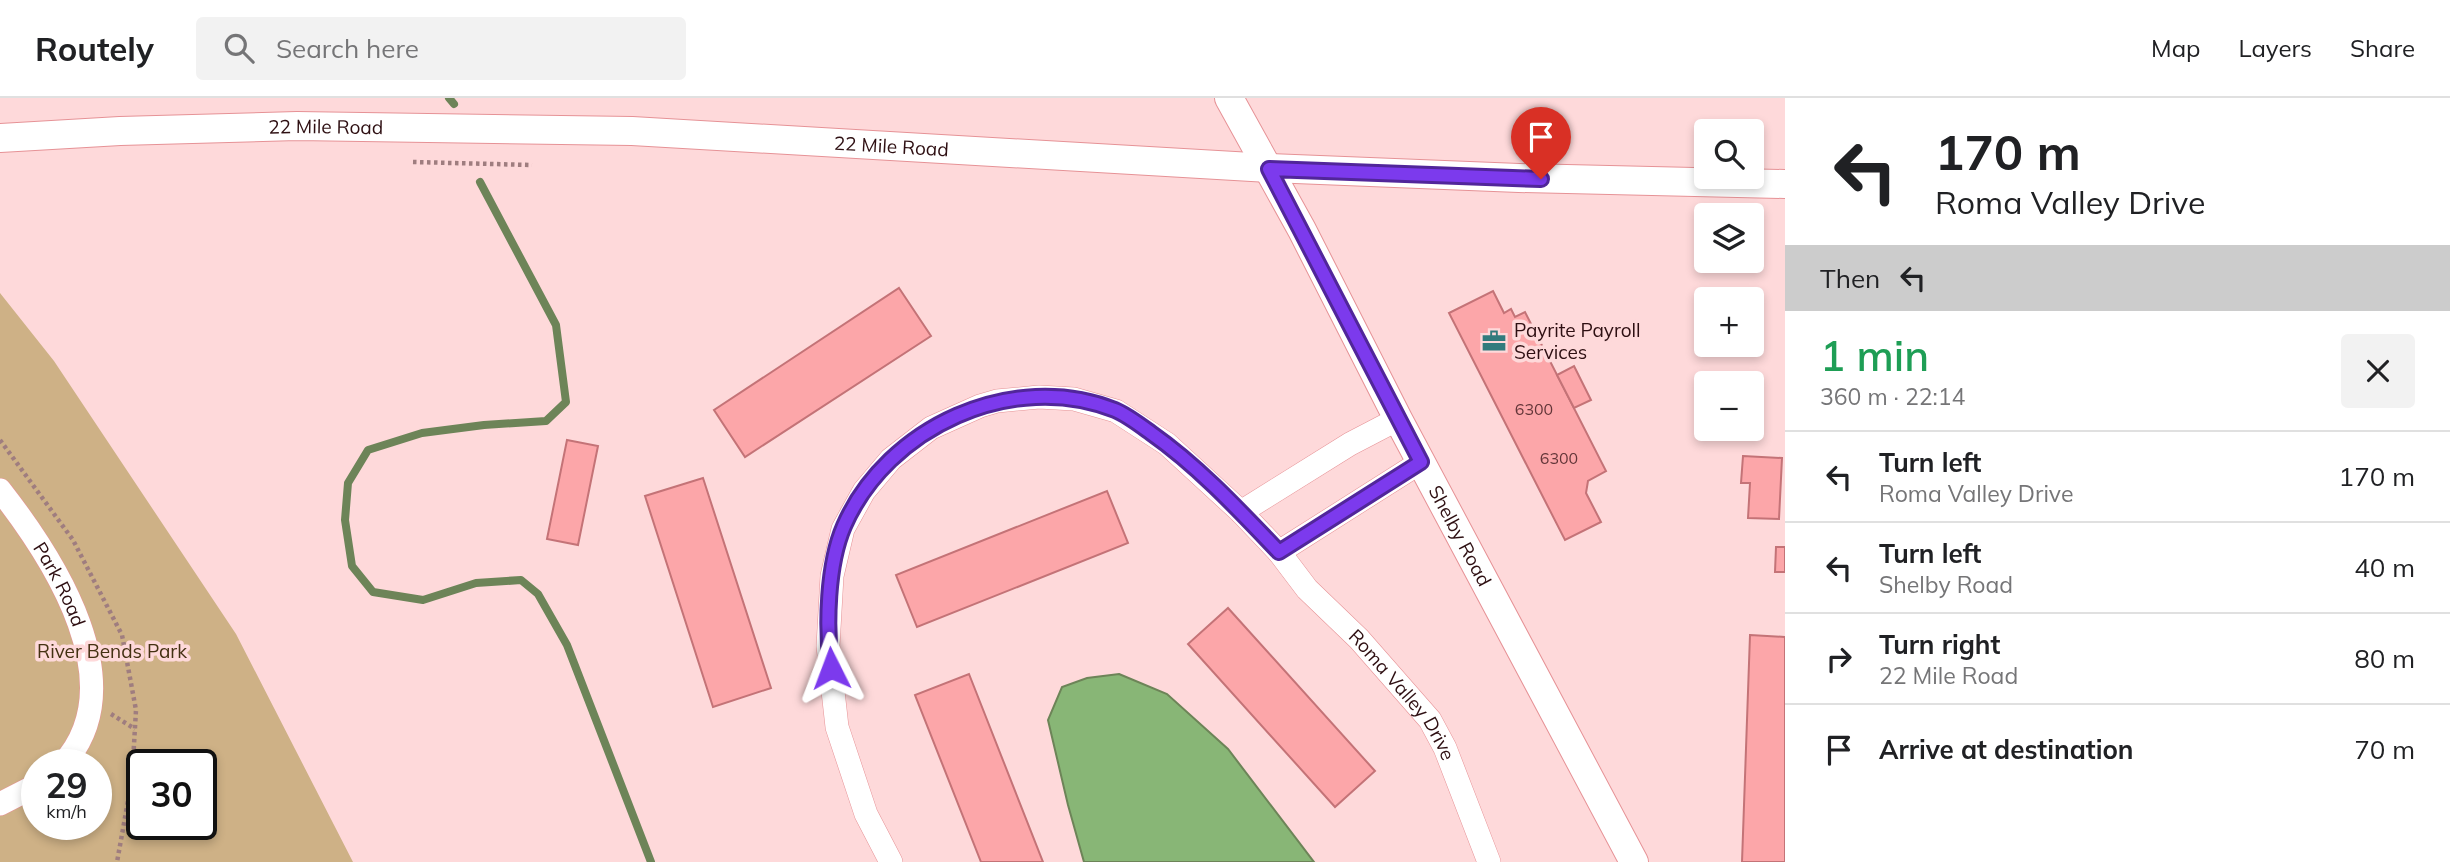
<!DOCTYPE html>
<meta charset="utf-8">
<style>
body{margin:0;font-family:Mulish,sans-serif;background:#f2f2f2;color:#202124;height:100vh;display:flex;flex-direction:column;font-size:26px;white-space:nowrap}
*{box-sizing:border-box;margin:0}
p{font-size:23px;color:#757577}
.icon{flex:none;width:38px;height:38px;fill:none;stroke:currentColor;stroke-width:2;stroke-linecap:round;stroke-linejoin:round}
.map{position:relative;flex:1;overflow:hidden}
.side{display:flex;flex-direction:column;background:#fff;width:665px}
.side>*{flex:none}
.top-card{background:#fff;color:#202124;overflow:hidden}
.tools{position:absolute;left:1694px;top:21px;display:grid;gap:14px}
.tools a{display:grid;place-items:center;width:70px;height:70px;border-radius:7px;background:#fff;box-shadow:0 4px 10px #0003;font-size:35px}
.speed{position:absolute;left:21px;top:651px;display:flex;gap:14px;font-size:35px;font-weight:700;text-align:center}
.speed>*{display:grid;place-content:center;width:91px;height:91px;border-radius:50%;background:#fff;box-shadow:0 4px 10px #0003;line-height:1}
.speed small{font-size:18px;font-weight:400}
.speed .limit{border:4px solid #111;border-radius:10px;background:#fff;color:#111}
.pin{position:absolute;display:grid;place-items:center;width:60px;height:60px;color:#fff;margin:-72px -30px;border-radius:50% 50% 50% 0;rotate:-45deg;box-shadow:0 0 7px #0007}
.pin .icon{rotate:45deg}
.me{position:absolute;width:77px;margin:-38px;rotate:357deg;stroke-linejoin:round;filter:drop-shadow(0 0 5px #0008)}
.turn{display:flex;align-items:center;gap:24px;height:147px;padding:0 35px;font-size:32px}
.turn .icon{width:91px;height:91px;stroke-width:2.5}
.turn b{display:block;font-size:49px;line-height:60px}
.then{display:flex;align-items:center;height:66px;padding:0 35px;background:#0003;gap:14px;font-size:26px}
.round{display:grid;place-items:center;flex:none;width:74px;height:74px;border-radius:7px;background:#f2f2f2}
.summary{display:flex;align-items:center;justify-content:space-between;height:119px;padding:0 35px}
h1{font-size:42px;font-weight:600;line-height:52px;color:#1e9e55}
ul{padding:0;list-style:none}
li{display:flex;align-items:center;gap:21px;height:91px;padding:0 35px;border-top:2px solid #e0e0e0}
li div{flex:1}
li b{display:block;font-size:26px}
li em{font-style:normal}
header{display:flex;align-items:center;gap:42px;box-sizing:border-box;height:98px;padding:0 35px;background:#fff;border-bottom:2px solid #e0e0e0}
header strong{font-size:33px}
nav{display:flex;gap:38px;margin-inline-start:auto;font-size:24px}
.search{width:490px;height:63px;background:#f2f2f2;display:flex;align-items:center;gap:18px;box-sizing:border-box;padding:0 24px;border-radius:7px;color:#757577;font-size:26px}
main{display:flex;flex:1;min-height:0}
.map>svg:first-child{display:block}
</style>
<header>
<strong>Routely</strong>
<div class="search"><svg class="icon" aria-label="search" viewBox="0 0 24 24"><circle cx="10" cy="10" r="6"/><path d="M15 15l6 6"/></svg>Search here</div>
<nav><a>Map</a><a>Layers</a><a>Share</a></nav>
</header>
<main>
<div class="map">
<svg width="1785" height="764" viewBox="0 0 1785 764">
<rect width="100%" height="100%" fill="#fed9da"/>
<!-- green -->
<path fill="#ceb186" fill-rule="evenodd" d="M 0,195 L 54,263 L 236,536 L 353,764 L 0,764 ZM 37,667 L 96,667 L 96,726 L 37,726 ZM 142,667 L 201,667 L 201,726 L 142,726 Z"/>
<!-- water -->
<polygon fill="#88b676" stroke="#6d8458" stroke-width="2" points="1119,576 1167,596 1228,651 1314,764 1084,764 1068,707 1048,622 1062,589 1087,580"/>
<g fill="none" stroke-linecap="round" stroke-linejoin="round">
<!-- stream -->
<g stroke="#6d8458" stroke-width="8">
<polyline points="449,0 454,6"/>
<polyline points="480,84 556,227 566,304 546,323 484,327 422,335 368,352 348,385 345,422 352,468 373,494 423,502 476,485 521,482 538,496 567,547 651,764"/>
</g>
</g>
<!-- building -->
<g fill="#fca6a9" stroke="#c47377" stroke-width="2">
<polygon points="899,190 931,238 745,359 714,312"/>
<polygon points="1493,193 1504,215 1511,211 1515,219 1525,214 1606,373 1588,383 1586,395 1601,424 1565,442 1449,215"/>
<polygon points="1574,268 1591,302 1574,310 1557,277"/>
<polygon points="567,342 598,348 578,447 547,441"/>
<polygon points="1743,358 1782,360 1779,421 1748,420 1750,385 1741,385"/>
<polygon points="703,380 771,590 713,609 645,398"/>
<polygon points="1107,393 1128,445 917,529 896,477"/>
<polygon points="1776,449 1785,449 1785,474 1775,474"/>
<polygon points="1228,510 1375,673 1335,709 1188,546"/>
<polygon points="1750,537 1785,539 1785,764 1742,764"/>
<polygon points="969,576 1043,764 981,764 915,597"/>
</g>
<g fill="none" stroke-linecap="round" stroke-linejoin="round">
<!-- minor casing -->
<g stroke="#e69296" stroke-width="24">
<g id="minor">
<path id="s1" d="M 0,392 C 54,461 136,587 62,667"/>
<polyline points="1241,414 1350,346 1398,321"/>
<polyline points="1279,454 1421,364"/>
<polyline points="0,706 37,687"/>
<path id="s2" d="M 891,764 L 866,716 L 837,629 L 828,548 L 832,478 L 843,431 L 864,393 L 891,361 L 931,330 L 980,308 L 997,303 L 1039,299 L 1074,301 L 1116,313 L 1167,346 L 1241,414 L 1279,454 L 1307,491 L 1359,541 L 1430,622 L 1445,650 L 1489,764"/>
</g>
</g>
<!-- tertiary casing -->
<g stroke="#e69296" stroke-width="30">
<g id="tertiary">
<path id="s3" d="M 1229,0 L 1302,132 L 1398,321 L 1634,764"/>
<path id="s4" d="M 0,40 L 120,33 L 297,28 L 632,33 L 1269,70 L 1519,80 L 1785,86"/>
</g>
</g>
<!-- path -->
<g stroke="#9f7d7f" stroke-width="4.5" stroke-dasharray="3.5 3.5" stroke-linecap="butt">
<polyline points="413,64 532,67"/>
<polyline points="0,342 73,442 122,537 136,612 132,681 117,764"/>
<polyline points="111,616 135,631"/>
</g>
<!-- minor -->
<use href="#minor" stroke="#fff" stroke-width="23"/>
<!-- tertiary -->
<use href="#tertiary" stroke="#fff" stroke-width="28"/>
</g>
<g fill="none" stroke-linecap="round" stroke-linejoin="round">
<!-- route casing -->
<g stroke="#51269a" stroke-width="18">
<path id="route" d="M 831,570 C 826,529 827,467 844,428 C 887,329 1013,271 1115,312 C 1127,317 1140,327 1151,335 C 1198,368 1239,412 1279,454 L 1421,364 L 1269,71 L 1541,81"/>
</g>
<!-- route -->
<use href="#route" stroke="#7c3aed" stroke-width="12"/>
</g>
<!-- icons -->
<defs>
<g id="office-bare" transform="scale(1.89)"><path d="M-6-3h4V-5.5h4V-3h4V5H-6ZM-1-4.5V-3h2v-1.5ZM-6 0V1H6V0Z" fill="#327b7d" stroke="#fed9da" stroke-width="2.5" paint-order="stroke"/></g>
</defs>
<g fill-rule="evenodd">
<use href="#office-bare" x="1494" y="243"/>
</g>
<g text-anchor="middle" stroke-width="7" stroke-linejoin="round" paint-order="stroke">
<!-- number labels -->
<g font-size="16" fill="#623538">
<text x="1534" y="317">6300</text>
<text x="1559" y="366">6300</text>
</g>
<!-- street labels -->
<g font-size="19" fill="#2e0f12" stroke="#fed9da">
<text dy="7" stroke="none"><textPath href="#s4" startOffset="326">22 Mile Road</textPath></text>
<text dy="7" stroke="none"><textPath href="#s4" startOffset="892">22 Mile Road</textPath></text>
<text dy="7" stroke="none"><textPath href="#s3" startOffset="495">Shelby Road</textPath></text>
<text dy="7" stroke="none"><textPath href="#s1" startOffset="112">Park Road</textPath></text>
<text dy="7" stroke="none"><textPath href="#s2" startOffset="1080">Roma Valley Drive</textPath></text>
</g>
<!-- poi labels -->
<g font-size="19" fill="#2e0f12" stroke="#fed9da" text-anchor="start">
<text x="1514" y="239">Payrite Payroll<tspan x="1514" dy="22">Services</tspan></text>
</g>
<!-- park labels -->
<g font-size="19" fill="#443112" stroke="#fed9da">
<text x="112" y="560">River Bends Park</text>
</g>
</g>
</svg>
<div class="tools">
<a><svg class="icon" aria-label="search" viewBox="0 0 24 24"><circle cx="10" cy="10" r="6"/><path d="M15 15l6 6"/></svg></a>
<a><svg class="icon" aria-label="layers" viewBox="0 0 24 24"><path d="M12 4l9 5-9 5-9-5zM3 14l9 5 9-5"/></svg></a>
<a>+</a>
<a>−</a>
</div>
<div class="speed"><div>29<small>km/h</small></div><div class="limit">30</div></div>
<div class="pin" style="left:1541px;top:81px;background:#d93025"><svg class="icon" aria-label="arrive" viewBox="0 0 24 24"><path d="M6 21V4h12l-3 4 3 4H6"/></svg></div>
<svg class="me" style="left:831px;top:570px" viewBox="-20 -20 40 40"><path d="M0-17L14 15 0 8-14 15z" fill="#7c3aed" stroke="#fff" stroke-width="4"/></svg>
</div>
<section class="side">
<div class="top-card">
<div class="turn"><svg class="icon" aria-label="left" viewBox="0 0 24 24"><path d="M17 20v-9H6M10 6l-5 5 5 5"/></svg><div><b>170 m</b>Roma Valley Drive</div></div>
<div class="then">Then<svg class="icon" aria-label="left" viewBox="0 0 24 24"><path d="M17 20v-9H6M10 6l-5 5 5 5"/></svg></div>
</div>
<div class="summary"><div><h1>1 min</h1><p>360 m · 22:14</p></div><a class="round"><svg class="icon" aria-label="close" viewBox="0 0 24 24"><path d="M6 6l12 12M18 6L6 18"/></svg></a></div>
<ul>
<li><svg class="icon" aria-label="left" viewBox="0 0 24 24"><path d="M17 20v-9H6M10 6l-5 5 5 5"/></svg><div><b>Turn left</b><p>Roma Valley Drive</p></div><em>170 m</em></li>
<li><svg class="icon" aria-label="left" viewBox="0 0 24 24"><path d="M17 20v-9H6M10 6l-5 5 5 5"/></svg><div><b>Turn left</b><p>Shelby Road</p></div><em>40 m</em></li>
<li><svg class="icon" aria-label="right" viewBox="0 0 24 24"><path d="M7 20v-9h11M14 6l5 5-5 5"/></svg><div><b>Turn right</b><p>22 Mile Road</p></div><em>80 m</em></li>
<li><svg class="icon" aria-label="arrive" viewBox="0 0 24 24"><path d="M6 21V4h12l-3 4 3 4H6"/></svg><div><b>Arrive at destination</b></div><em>70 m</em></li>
</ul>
</section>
</main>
